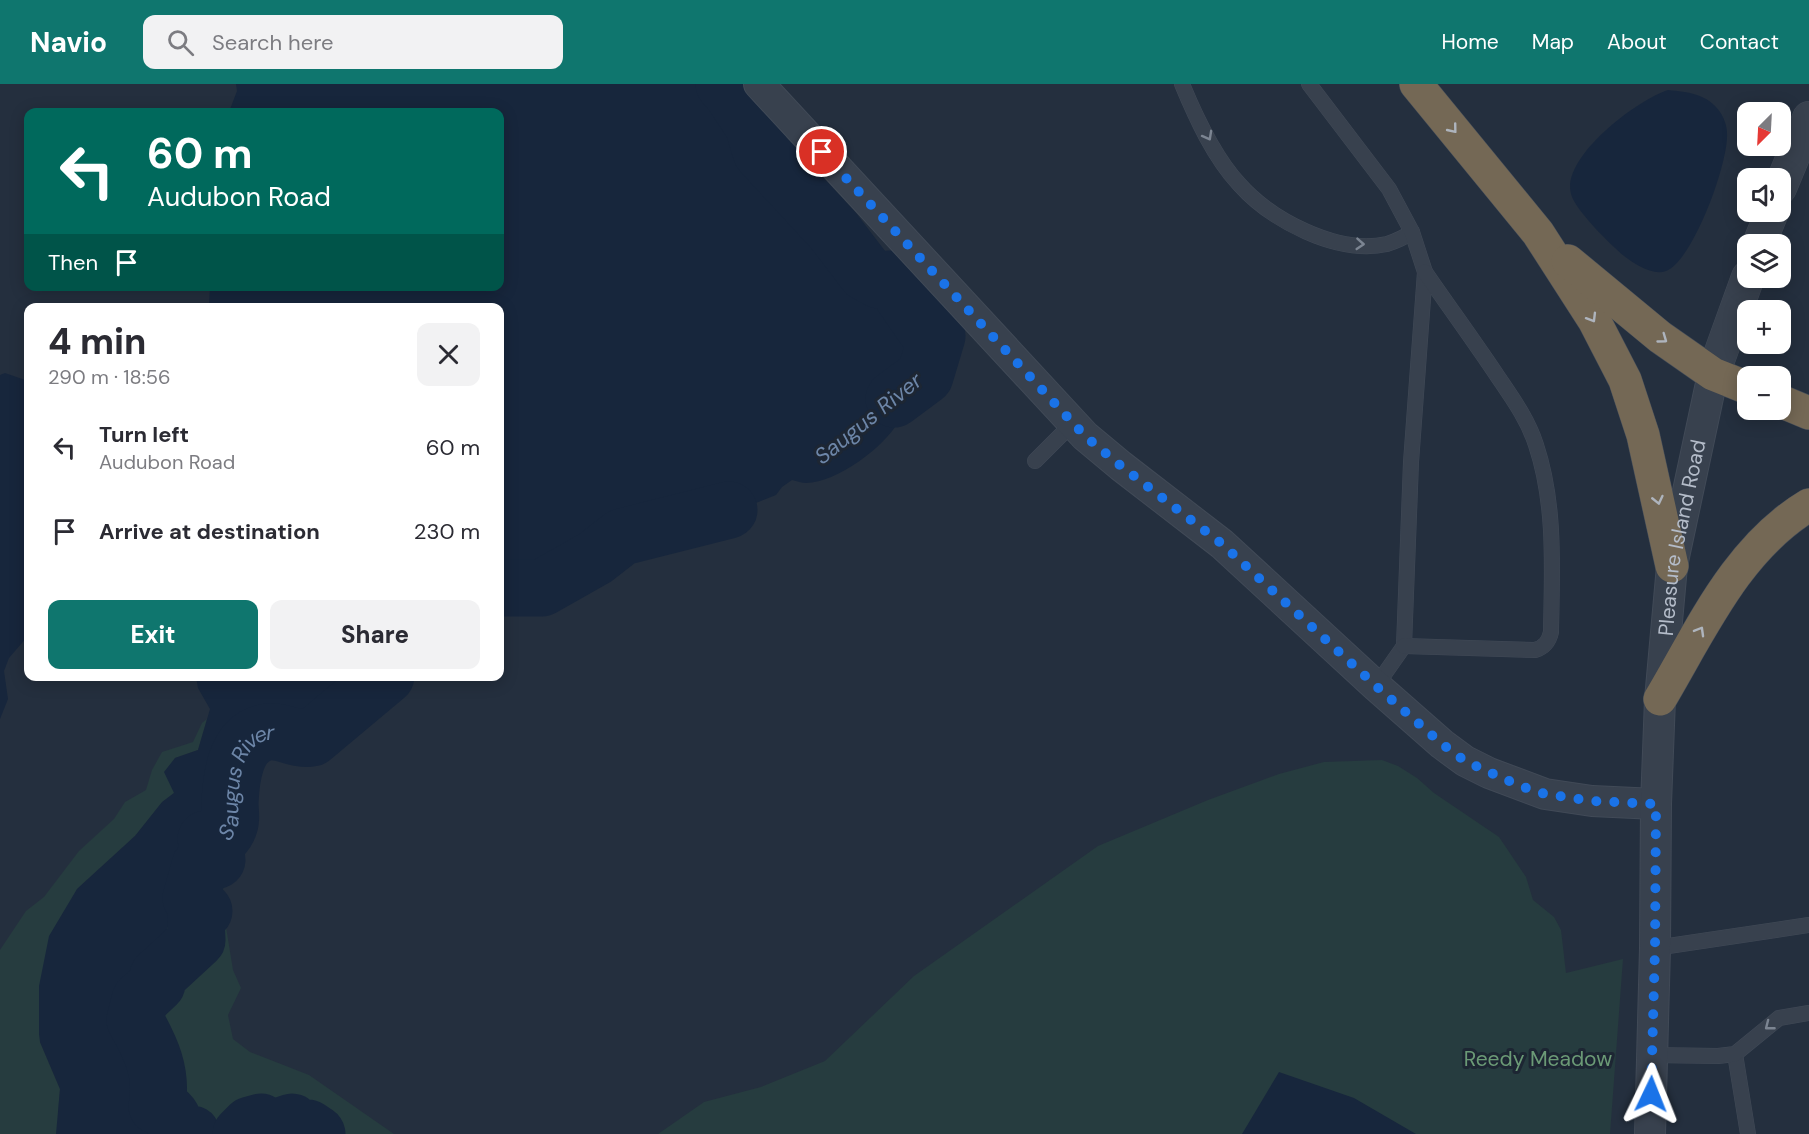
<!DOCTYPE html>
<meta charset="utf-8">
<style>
body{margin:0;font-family:"DM Sans",sans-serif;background:#f2f2f3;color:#2b2b33;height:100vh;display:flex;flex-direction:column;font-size:22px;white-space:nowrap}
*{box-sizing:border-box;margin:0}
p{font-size:20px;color:#7c7c81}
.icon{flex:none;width:33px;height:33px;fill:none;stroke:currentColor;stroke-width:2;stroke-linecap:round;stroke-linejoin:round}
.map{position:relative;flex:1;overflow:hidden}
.details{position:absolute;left:24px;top:219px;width:480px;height:378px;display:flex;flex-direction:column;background:#fff;border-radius:12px;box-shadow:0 3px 15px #0003}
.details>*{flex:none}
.hud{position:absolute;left:24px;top:24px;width:480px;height:183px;border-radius:12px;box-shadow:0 3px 15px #0003;background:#00695c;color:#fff;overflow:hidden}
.needle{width:39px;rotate:204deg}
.fabs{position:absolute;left:1737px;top:18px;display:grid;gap:12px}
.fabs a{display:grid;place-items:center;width:54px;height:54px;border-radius:12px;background:#fff;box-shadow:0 3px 15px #0003;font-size:30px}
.pin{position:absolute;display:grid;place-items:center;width:51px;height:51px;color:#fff;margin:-26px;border:3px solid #fff;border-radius:50%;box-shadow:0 2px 6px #0007}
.me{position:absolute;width:66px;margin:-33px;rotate:2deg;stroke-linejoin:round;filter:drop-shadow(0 0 4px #0008)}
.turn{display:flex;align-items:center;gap:21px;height:126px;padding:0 24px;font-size:27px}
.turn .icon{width:78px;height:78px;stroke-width:2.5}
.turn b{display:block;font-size:42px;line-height:51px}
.then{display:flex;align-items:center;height:57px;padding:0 24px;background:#0003;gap:12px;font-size:22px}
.round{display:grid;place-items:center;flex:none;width:63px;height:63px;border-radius:12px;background:#f2f2f3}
.head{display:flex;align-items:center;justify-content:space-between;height:102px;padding:0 24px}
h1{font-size:36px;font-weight:800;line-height:45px}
.primary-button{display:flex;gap:12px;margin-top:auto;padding:12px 24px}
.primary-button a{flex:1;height:69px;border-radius:12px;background:#0f766e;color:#fff;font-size:24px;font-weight:800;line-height:69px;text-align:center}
.primary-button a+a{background:#f2f2f3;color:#2b2b33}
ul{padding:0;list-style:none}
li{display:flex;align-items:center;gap:18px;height:84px;padding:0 24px}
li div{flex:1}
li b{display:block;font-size:22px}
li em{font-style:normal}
header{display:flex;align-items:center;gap:36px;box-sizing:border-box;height:84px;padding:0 30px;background:#0f766e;color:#fff}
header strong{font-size:28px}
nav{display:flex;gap:33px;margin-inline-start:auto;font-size:21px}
.search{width:420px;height:54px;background:#f2f2f3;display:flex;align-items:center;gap:15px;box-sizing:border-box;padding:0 21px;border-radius:12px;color:#7c7c81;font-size:22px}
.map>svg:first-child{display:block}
</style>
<header>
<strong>Navio</strong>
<div class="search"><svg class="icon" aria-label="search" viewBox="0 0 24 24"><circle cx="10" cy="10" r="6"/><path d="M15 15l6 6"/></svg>Search here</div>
<nav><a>Home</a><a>Map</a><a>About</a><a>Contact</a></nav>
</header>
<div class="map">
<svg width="1809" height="1050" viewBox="0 0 1809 1050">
<rect width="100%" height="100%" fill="#242f3e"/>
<!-- green -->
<g fill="#263c3f">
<polygon points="207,635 198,666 175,674 174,709 163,718 135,752 77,805 40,958 60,1005 58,1030 68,1050 0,1050 0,866 26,827 44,813 79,767 114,735 125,718 146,706 152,686 162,668 193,658 202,639"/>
<polygon points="253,647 238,662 234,698 237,705 254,713 234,750 220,820 220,830 226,843 233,886 241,904 228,931 233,955 250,968 309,991 394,1050 182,1050 177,1045 154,978 143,927 182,795 207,748 232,730 232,713 212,686 245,648"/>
<polygon points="1382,676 1398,682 1417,694 1434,709 1499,753 1526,793 1533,816 1554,833 1561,846 1566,889 1623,875 1610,1050 658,1050 704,1018 761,1003 825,977 914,892 1098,762 1208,716 1279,690 1324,678"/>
</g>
<!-- water -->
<g fill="#17263c">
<path d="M 236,0 L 702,0 L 722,13 L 753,40 L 774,64 L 795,93 L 820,112 L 836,140 L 850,153 L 874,185 L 882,199 L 937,255 L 936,279 L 929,300 L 905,315 C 903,322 902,331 899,337 C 883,364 838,398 806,399 C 802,399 797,397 792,396 L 782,403 L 776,411 L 716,435 L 695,448 L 674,456 C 645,439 643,438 611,450 L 500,512 L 500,224 L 210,224 L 209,221 L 210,203 L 500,202 L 500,28 L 229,28 L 237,7 Z"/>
<path d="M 1668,6 C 1688,8 1708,10 1720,28 C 1724,34 1727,42 1727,49 C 1729,78 1693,177 1666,187 C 1653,192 1634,180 1624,172 C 1611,161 1575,126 1571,110 C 1561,73 1637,16 1668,6 Z"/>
<polygon points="5,289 28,297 28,552 9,574 4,587 8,615 0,635 0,291"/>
<path d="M 196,593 L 360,593 L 347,602 L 288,661 C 274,659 260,645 245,648 L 212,686 L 232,713 L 232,730 L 207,748 L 182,795 L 143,927 L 154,978 L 176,1045 L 182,1050 L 56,1050 L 60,1005 L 40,958 L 39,950 L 39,902 L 49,852 L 77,805 L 135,752 L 162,718 L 174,709 L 164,688 L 175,674 L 198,666 L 210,625 L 198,604 Z"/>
<polygon points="1279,988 1354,1014 1416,1050 1242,1050"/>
</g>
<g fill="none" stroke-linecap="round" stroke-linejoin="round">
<!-- river -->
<g stroke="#17263c" stroke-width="57">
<polyline points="724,0 732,9 753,41 761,68 834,147 866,189 879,196 891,195 924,243 937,252 925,292 894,315"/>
<polyline points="500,504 542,504 595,474 622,453 729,426"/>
<path id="s1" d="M 192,1050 L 177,1048 C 174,1034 170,1027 157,1022 C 163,989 151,964 135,936 L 140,916 L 157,900 L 158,892 L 197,856 L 196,835 L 204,827 L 191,814 L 200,782 L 217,776 L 206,755 L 221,754 C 224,751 228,746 229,742 C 232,736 230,726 230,719 C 231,694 235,657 263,649 C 282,644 294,657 312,654 L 386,592"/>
<polyline points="241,1050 250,1041 261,1038 271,1045 292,1038 296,1044 308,1044 317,1050"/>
</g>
<!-- service casing -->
<g stroke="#414a57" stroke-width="16">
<g id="service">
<path d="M 1182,0 C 1196,34 1214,73 1239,100 C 1271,136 1337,171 1387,160 C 1396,157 1405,153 1412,148"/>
<polyline points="1309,0 1389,105 1412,148 1425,188 1411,378 1404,562 1376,602"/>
<polyline points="1035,377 1073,339"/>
<path d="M 1404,562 L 1535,566 C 1545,563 1549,557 1551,548 C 1552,486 1556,421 1536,361 C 1528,336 1513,315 1498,293 C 1474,257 1449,223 1425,188"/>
<polyline points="1655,864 1809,841"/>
<polyline points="1735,970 1748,1050"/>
<polyline points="1652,971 1718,972 1735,970 1779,934 1809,929"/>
</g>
</g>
<!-- minor casing -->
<g stroke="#414a57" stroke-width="32">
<g id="minor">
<polyline points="759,0 1085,352 1121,382 1222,460 1376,602 1442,660 1465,677 1489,689 1545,710 1592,717 1656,720"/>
<path id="s2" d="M 1650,1050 L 1655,864 L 1656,720 L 1660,615 L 1672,482 L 1713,290"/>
</g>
</g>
<!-- tertiary casing -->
<g stroke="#414a57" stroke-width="34">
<g id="tertiary">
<polyline points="1780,104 1809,34"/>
<polyline points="1759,160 1772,128"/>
<polyline points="1713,290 1748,193"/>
</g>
</g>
<!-- motorway casing -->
<g stroke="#434c59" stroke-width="34">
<g id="motorway">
<polyline points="1416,0 1538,149 1594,236 1625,296 1643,351 1672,482"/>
<polyline points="1568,177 1660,253 1713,290 1748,304"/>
<polyline points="1780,317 1809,329"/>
<path d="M 1660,615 C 1701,546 1737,464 1809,421"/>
</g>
</g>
<!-- service -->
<use href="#service" stroke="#38414e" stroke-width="15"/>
<!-- minor -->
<use href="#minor" stroke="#38414e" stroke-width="30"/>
<!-- tertiary -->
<use href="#tertiary" stroke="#38414e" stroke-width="33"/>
<!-- motorway -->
<use href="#motorway" stroke="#746855" stroke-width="33"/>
</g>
<!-- one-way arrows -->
<defs><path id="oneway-chevron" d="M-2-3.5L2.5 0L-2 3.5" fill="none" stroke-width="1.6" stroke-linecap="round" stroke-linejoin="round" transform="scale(1.5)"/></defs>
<g stroke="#aeb4bd">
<use href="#oneway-chevron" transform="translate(1453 45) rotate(51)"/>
<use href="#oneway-chevron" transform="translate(1592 234) rotate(59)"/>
<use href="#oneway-chevron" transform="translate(1663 255) rotate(36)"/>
<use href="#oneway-chevron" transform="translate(1658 416) rotate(77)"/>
<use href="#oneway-chevron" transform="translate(1700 547) rotate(-60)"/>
</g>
<g stroke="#7c8592">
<use href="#oneway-chevron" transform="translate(1208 52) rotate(61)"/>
<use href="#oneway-chevron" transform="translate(1360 160) rotate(4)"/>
<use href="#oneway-chevron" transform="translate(1769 942) rotate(142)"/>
</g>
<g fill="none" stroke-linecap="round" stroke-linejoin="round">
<!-- route -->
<polyline stroke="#1a73e8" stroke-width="10" stroke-dasharray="0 18" points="822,68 1085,352 1121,382 1222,460 1376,602 1442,660 1465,677 1520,702 1545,710 1592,717 1656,720 1655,864 1651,1010"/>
</g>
<g text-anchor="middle" stroke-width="6" stroke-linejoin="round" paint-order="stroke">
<!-- street labels -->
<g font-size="21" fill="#b4bcc9" stroke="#1d2633">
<text dy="7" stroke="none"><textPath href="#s2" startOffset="598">Pleasure Island Road</textPath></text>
</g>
<!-- park labels -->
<g font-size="21" fill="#6b9a76" stroke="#1d2633">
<text x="1538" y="982">Reedy Meadow</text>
</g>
<!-- water labels -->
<g font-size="22" font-style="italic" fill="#6d86a8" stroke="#1d2633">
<text transform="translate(868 334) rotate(-39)" y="8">Saugus River</text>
<text dy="8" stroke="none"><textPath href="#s1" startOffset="453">Saugus River</textPath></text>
</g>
</g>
</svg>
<div class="fabs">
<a><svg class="needle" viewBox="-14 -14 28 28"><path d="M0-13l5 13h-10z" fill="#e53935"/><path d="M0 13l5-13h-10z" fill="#7c7c81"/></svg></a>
<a><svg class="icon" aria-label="sound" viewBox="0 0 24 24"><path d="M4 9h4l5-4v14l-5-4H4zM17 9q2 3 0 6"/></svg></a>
<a><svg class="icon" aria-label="layers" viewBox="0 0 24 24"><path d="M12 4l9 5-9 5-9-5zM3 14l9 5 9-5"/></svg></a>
<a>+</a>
<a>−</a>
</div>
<div class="pin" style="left:822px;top:68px;background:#d93025"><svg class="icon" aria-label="arrive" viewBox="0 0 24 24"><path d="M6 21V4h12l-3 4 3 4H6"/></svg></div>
<svg class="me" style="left:1651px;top:1010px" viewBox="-20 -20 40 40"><path d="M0-17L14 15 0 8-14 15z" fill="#1a73e8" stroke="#fff" stroke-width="4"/></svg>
<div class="hud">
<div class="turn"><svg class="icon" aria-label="left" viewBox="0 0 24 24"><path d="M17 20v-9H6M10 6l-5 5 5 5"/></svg><div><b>60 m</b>Audubon Road</div></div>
<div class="then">Then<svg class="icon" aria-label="arrive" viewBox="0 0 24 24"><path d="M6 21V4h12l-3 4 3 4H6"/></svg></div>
</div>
<section class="details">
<div class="head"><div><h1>4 min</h1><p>290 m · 18:56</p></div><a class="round"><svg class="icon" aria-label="close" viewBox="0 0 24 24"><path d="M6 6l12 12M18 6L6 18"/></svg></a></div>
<ul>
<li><svg class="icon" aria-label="left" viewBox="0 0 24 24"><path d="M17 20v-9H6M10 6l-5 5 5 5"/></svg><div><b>Turn left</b><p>Audubon Road</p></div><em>60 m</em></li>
<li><svg class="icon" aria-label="arrive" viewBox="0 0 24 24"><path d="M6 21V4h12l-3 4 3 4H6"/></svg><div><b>Arrive at destination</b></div><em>230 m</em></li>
</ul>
<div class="primary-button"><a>Exit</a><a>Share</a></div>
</section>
</div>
